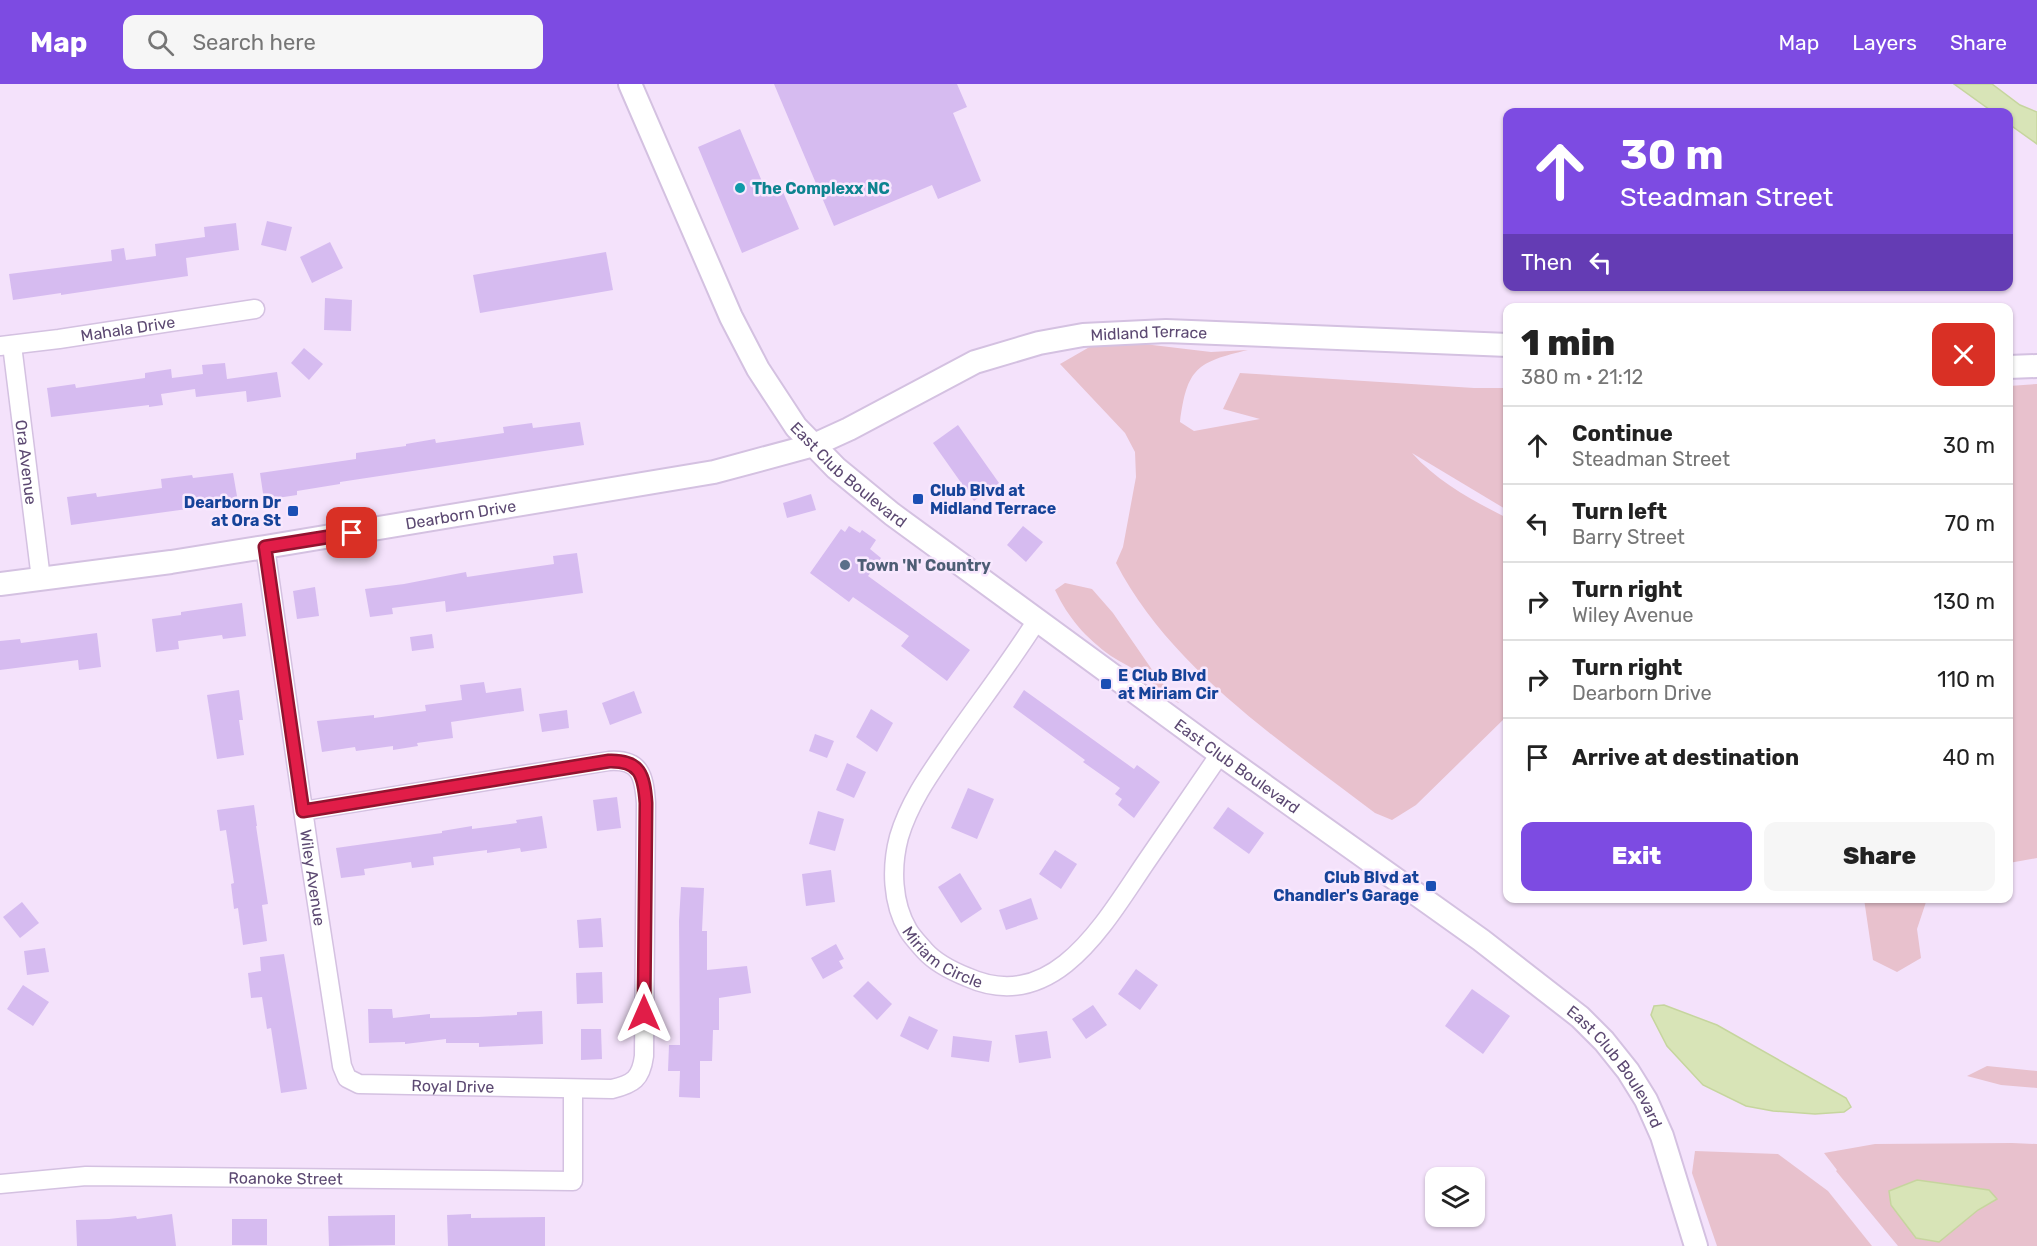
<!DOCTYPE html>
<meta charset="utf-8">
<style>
body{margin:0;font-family:Rubik,sans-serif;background:#f6f6f6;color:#222;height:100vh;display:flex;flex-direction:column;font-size:22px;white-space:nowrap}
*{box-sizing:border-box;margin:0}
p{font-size:20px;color:#767676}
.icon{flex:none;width:33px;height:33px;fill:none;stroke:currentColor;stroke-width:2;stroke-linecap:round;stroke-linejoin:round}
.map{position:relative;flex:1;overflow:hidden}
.drawer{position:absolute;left:1503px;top:219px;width:510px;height:600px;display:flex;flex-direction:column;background:#fff;border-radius:12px;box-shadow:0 2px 4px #0004}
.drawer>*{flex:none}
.banner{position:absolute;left:1503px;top:24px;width:510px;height:183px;border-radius:12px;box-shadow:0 2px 4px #0004;background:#7d4be2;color:#fff;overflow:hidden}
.fabs{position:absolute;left:1425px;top:1083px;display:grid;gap:12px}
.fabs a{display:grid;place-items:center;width:60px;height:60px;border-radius:12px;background:#fff;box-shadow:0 2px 4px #0004;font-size:30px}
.pin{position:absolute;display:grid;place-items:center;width:51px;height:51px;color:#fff;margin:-26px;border-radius:12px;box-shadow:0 3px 9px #0006}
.me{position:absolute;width:66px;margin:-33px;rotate:0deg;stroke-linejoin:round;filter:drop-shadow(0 0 4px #0008)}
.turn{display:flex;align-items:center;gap:21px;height:126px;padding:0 18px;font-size:27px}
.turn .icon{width:78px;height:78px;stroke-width:2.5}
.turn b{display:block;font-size:42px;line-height:51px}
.then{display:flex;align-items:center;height:57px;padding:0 18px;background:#0003;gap:12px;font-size:22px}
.round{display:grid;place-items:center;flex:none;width:63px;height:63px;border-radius:12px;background:#f6f6f6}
.summary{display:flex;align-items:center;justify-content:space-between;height:102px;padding:0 18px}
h1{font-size:36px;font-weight:800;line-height:45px}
.action{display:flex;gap:12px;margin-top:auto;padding:12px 18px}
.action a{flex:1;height:69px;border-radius:12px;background:#7d4be2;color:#fff;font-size:24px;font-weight:800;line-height:69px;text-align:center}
.action a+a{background:#f6f6f6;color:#222}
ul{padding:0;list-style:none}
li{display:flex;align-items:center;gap:18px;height:78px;padding:0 18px;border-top:2px solid #e0e0e0}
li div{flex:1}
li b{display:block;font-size:22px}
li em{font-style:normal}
header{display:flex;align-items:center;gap:36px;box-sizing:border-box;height:84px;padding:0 30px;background:#7d4be2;color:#fff}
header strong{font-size:28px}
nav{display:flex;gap:33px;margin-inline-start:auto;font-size:21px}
.search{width:420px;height:54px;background:#f6f6f6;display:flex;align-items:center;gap:15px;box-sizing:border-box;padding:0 21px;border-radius:12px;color:#767676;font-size:22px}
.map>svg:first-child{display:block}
</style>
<header>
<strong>Map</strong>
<div class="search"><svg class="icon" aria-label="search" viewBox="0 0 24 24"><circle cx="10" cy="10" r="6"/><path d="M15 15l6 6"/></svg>Search here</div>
<nav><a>Map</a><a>Layers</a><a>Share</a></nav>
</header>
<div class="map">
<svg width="2037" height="1162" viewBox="0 0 2037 1162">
<rect width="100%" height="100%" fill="#f4e2fb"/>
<!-- green -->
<g fill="#e8c1cd">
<path d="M 1144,260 L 1211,268 L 1248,266 C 1197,278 1187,284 1180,338 L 1194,347 L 1260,335 L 1223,325 L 1240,289 L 1474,304 L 1507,304 L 1507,426 L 1412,369 C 1439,399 1472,416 1507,434 L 1507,632 L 1416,721 L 1392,736 L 1375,729 C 1282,658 1171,585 1116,479 L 1123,463 L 1136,393 L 1135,368 L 1125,349 L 1060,280 L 1093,261 Z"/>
<polygon points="2037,300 2037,774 2009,779 2009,302"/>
<path d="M 1065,499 L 1092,505 L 1113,529 L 1155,590 L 1179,619 C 1161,611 1158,602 1143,591 C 1133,584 1122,579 1111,572 C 1085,553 1069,535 1055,506 Z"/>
<polygon points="1864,815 1927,815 1917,845 1921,874 1897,888 1873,876"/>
<polygon points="1987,982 2037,987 2037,1004 2001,1001 1967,992"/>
<polygon points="2012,1059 2037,1060 2037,1162 1898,1162 1836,1087 1837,1086 1824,1069 1875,1060"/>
<polygon points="1695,1067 1778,1070 1828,1107 1872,1162 1717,1162 1692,1089"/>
</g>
<!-- water -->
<g fill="#d8e4b7" stroke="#c6d59e" stroke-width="1.5">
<polygon points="1954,0 1992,0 2020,21 2037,28 2037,60 2009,40 2008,28 1993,28"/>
<polygon points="1664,921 1717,941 1846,1014 1851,1023 1844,1028 1815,1030 1773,1027 1746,1022 1703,1001 1667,962 1651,931 1654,922"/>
<polygon points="1917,1096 1989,1106 1997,1115 1978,1126 1939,1158 1916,1154 1891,1121 1889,1107"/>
</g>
<!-- building -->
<g fill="#d6bbf0">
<polygon points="774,0 957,0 967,23 953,29 981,97 938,115 932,101 834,142"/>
<polygon points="740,45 766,107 780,101 799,145 742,169 698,63"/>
<polygon points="267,137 292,143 286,167 261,161"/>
<polygon points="236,139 239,166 186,174 188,192 61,211 61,209 13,216 9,190 112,177 111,166 124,164 126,176 156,172 155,160 205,153 204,143"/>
<polygon points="330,158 343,184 312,199 300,173"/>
<polygon points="606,168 613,206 480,229 473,191"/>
<polygon points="325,214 352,216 351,247 324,246"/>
<polygon points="304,264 323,280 309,296 291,279"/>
<polygon points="225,279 227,295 277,288 281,313 247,318 246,307 196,313 195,305 161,310 163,321 149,323 149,321 51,333 47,304 75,300 76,304 145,294 145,289 171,285 172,294 203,290 202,281"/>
<polygon points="580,338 584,361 340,398 340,400 297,407 297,411 264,416 260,389 356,375 356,369 406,362 406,360 435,355 436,359 504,349 503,343 532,339 533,344"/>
<polygon points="958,341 999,399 974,417 933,359"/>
<polygon points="233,389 238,418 71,441 67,413 96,409 97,413 162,404 161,395 192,391 193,394"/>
<polygon points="811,410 816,426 787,434 783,419"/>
<polygon points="849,442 860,449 862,446 876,456 870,465 881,474 868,492 970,566 947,597 901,562 909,552 853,513 849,518 810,489 841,445 845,448"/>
<polygon points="1023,442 1043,458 1026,478 1007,461"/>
<polygon points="577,469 583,509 446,528 445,517 392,524 393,530 370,533 365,505 404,500 466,488 467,493 554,480 553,472"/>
<polygon points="315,503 319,532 297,535 293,507"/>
<polygon points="242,519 246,552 223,555 222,551 178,557 179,565 156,568 152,535 181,531 181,528"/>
<polygon points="97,549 101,583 79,586 78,576 0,586 0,557 20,555 21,559"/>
<polygon points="432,550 434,564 412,567 410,553"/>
<polygon points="484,598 486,609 521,604 524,627 451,638 453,654 417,659 418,662 393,666 393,662 356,667 355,663 322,668 317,637 374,631 374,634 426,627 425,621 462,616 460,601"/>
<polygon points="239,606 243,636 239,636 244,671 217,675 207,611"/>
<polygon points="1024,606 1134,685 1137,681 1160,698 1134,734 1118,721 1122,715 1115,710 1120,704 1083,678 1085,676 1013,623"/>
<polygon points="634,607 642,629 610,641 602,619"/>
<polygon points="871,625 893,639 877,668 856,653"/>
<polygon points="567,626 569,644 542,648 539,630"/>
<polygon points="815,650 834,657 827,674 809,667"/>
<polygon points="847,679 866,688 854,714 836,706"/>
<polygon points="968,704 994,715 977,755 951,744"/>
<polygon points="617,713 621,744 597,747 593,716"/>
<polygon points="254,721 257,742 256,742 268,820 262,821 267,857 243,861 238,824 234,825 231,800 234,799 226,746 220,747 217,726"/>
<polygon points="1228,723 1264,749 1249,770 1213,744"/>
<polygon points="818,727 844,735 835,767 809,760"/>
<polygon points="542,732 547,764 521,768 520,764 487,769 487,766 433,773 434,781 412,784 411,778 364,785 365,791 341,794 336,764 442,749 442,747 472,742 472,745 517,739 516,736"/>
<polygon points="1055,766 1077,780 1061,805 1039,790"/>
<polygon points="831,786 835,818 806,822 802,790"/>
<polygon points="960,789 982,825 961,839 938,803"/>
<polygon points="681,803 704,804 702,847 707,847 707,886 747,882 751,909 719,914 719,946 713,946 712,977 700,977 700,1014 679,1013 680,987 668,987 669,961 680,961 679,837"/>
<polygon points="1031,814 1038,835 1006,846 999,826"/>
<polygon points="22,818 39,839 20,854 3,833"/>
<polygon points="601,834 603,863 579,864 577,836"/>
<polygon points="836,860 844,875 839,877 843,884 823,895 811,874"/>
<polygon points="45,864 49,888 27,891 24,867"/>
<polygon points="284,870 307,1005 281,1009 271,944 267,945 262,913 251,914 248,889 261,887 260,873"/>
<polygon points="1136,885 1158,901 1140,926 1118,910"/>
<polygon points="602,888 603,919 577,920 576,889"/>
<polygon points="868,897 892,920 877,936 853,912"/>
<polygon points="23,901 49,918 33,942 7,925"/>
<polygon points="1472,905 1510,932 1483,970 1445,942"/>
<polygon points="1093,921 1107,941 1086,955 1072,935"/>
<polygon points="368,925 392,925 393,934 430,930 430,934 478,933 517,931 517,928 542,927 543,960 479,963 479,959 446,959 446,955 405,960 405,958 369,959"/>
<polygon points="909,932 938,946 928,966 900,952"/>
<polygon points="581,945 601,945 602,975 581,976"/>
<polygon points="1047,947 1051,974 1019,979 1015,951"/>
<polygon points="953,952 992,957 989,978 951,973"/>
<polygon points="172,1130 176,1162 77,1162 76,1136 109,1135 136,1132 137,1135"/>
<polygon points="471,1130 471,1134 545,1133 545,1162 448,1162 447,1131"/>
<polygon points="395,1131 395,1161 329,1162 328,1132"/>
<rect x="232" y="1135" width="35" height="26"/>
</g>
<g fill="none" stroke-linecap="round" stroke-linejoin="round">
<!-- minor casing -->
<g stroke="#d4c1e1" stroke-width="21">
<g id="minor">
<path id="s1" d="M 12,261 L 41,495"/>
<path id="s2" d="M 0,262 L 59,255 L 255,225"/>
<path id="s3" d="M 265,463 L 310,774 L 342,982 L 347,994 L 359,1000 L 612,1005 C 633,1000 641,995 644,972 L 646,719 C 644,691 640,675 609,677 L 303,727"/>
<path id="s4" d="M 1037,536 C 1010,579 978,620 949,662 C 929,691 909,719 899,753 C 891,783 892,819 908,846 C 912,853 919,860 925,867 C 936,879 952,887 967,893 C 1054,932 1105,838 1146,778 C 1171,742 1195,706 1220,670"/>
<path id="s5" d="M 0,1100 L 86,1092 L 573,1097 L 573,1005"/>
</g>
</g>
<!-- tertiary casing -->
<g stroke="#d4c1e1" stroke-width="26">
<g id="tertiary">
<path id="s6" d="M 630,0 L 731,233 L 758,285 L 796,343 L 836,384 L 892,430 L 1220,670 L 1481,856 L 1580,933 L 1604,957 L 1628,987 L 1646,1016 L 1662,1052 L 1696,1162"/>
<polyline points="2008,283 2037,282"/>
<path id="s7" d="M 0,500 L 171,478 L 265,463 L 714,388 L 814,361 L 849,345 L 975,278 L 1039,259 L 1083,251 L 1166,247 L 1508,261"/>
</g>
</g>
<!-- minor -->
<use href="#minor" stroke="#fff" stroke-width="18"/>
<!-- tertiary -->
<use href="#tertiary" stroke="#fff" stroke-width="22"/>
</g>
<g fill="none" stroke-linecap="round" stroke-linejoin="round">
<!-- route casing -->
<g stroke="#92132f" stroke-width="15">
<path id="route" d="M 352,449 L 265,463 L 303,727 L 609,677 C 640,676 644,691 646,719 L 644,929"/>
</g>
<!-- route -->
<use href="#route" stroke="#e11d48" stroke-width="10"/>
</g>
<!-- markers -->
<circle fill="#0f9aa8" stroke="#f8e8fe" stroke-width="2" cx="740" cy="104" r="6"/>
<g fill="#1a4fb4" stroke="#f8e8fe" stroke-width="2">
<rect x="912" y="409" width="12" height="12" rx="3"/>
<rect x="287" y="421" width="12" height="12" rx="3"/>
<rect x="1100" y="594" width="12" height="12" rx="3"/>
<rect x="1425" y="796" width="12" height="12" rx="3"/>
</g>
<circle fill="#5c6f8a" stroke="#f8e8fe" stroke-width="2" cx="845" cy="481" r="6"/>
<g text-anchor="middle" stroke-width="5" stroke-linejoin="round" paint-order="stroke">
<!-- culture labels -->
<g font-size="16" font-weight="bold" fill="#0d838f" stroke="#f8e8fe" text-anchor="start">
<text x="752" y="110">The Complexx NC</text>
</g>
<!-- street labels -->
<g font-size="16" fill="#5c4972" stroke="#f8e8fe">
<text dy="6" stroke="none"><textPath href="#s2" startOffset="129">Mahala Drive</textPath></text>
<text dy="6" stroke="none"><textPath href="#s7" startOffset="1185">Midland Terrace</textPath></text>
<text dy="6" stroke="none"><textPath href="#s1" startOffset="118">Ora Avenue</textPath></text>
<text dy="6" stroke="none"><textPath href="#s6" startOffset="453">East Club Boulevard</textPath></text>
<text dy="6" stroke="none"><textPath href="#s7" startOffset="466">Dearborn Drive</textPath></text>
<text dy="6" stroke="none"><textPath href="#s6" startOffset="939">East Club Boulevard</textPath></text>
<text dy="6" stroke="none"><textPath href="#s3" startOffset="334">Wiley Avenue</textPath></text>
<text dy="6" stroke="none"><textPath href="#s4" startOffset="399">Miriam Circle</textPath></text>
<text dy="6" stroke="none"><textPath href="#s6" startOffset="1425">East Club Boulevard</textPath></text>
<text dy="6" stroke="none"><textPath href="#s3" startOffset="645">Royal Drive</textPath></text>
<text dy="6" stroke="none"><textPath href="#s5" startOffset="286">Roanoke Street</textPath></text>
</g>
<!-- transit labels -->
<g font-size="16" font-weight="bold" fill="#164399" stroke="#f8e8fe" text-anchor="start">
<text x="930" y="412">Club Blvd at<tspan x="930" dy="18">Midland Terrace</tspan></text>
<text x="281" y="424" text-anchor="end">Dearborn Dr<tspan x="281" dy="18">at Ora St</tspan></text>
<text x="1118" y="597">E Club Blvd<tspan x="1118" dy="18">at Miriam Cir</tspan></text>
<text x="1419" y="799" text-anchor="end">Club Blvd at<tspan x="1419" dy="18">Chandler's Garage</tspan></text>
</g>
<!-- service labels -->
<g font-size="16" font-weight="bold" fill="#4e5e75" stroke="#f8e8fe" text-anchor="start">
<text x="857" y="487">Town 'N' Country</text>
</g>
</g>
</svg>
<div class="fabs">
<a><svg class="icon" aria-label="layers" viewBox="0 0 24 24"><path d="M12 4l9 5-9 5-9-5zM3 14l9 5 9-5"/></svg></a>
</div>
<div class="pin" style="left:352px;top:449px;background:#d93025"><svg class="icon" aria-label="arrive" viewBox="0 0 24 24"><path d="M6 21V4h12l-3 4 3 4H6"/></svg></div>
<svg class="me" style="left:644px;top:929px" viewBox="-20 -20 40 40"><path d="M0-17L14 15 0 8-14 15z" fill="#e11d48" stroke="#fff" stroke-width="4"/></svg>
<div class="banner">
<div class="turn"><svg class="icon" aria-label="ahead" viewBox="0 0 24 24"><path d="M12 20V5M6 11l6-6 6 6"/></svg><div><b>30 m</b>Steadman Street</div></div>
<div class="then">Then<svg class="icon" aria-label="left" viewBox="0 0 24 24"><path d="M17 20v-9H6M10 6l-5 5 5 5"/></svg></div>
</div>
<section class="drawer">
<div class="summary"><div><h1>1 min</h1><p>380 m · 21:12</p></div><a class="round" style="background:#d93025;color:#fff"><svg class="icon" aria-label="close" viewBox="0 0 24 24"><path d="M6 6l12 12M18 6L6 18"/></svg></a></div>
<ul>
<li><svg class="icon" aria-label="ahead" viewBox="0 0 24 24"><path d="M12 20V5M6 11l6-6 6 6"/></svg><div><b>Continue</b><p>Steadman Street</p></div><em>30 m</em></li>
<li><svg class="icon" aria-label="left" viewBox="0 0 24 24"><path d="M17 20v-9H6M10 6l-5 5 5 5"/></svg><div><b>Turn left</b><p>Barry Street</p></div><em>70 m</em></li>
<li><svg class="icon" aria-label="right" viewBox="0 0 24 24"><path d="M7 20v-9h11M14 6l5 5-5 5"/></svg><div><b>Turn right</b><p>Wiley Avenue</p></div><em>130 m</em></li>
<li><svg class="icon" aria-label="right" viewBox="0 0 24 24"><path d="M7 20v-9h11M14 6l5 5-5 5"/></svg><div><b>Turn right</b><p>Dearborn Drive</p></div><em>110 m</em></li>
<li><svg class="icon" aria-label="arrive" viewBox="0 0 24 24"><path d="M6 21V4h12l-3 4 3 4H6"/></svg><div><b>Arrive at destination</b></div><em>40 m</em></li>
</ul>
<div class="action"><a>Exit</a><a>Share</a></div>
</section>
</div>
